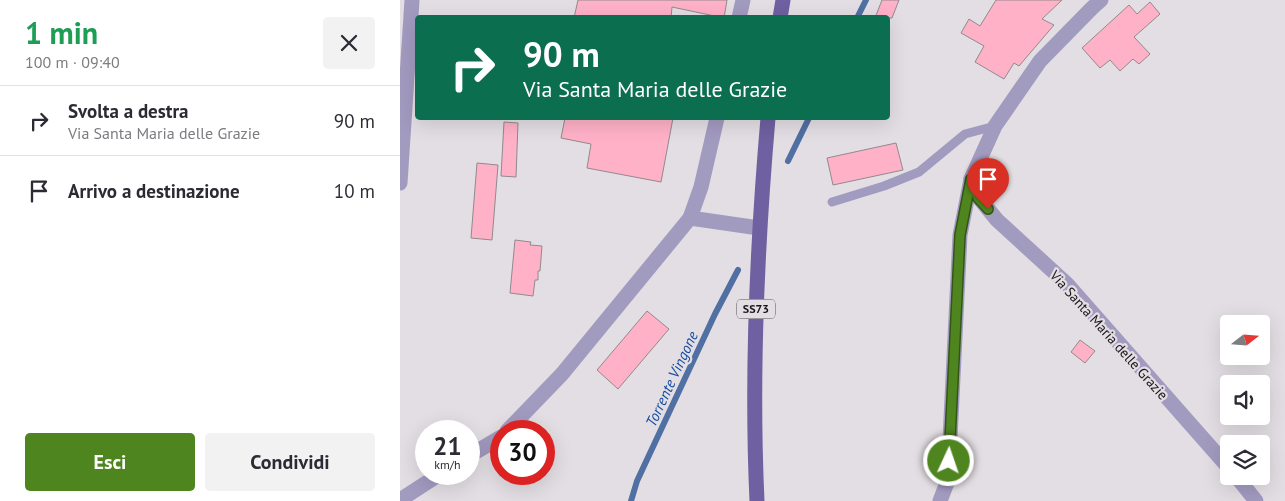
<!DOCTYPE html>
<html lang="it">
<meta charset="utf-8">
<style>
body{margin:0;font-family:"PT Sans",sans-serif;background:#f2f2f3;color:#2b2b33;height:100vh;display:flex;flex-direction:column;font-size:19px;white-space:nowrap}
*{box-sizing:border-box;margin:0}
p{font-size:16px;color:#7c7c81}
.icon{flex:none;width:28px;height:28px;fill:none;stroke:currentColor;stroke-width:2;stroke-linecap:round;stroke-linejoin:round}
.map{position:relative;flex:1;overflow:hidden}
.side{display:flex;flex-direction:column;background:#fff;width:400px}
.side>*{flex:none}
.hud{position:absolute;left:15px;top:15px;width:475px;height:105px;border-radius:5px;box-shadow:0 5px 20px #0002;background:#0b6e4f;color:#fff;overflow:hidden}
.needle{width:32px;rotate:73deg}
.fabs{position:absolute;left:820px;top:315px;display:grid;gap:10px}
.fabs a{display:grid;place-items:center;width:50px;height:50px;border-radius:5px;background:#fff;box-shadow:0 5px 20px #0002;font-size:25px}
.speed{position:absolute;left:15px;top:420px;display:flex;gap:10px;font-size:25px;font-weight:700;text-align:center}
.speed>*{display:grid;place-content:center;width:65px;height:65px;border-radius:50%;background:#fff;box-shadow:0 5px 20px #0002;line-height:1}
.speed small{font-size:12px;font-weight:400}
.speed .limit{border:8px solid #d22;background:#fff;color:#111}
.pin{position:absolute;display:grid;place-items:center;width:42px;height:42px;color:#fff;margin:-51px -21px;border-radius:50% 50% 50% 0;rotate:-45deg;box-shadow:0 0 5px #0007}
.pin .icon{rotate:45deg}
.me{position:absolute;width:55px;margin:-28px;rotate:3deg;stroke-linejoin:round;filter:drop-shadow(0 0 4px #0008)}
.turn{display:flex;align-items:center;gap:18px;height:105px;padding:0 25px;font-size:22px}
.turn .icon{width:65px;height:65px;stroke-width:2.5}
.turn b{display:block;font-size:35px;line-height:42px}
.round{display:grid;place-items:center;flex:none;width:52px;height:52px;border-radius:5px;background:#f2f2f3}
.head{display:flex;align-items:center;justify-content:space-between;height:85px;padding:0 25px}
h1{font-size:30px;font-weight:600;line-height:38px;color:#1e9e55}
.button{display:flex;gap:10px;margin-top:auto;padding:10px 25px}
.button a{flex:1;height:58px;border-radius:5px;background:#4e851f;color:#fff;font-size:20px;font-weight:600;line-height:58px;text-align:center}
.button a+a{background:#f2f2f3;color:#2b2b33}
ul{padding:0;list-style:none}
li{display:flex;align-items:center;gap:15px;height:70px;padding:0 25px;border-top:1px solid #e1e1e2}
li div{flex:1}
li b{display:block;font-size:19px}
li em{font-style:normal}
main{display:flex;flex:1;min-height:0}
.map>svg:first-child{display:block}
</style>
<main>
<section class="side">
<div class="head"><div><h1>1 min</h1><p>100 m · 09:40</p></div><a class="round"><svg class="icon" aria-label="close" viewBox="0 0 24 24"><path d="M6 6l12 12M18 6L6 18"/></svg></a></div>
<ul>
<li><svg class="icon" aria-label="right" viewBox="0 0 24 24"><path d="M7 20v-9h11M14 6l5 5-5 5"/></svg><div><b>Svolta a destra</b><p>Via Santa Maria delle Grazie</p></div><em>90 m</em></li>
<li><svg class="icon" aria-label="arrive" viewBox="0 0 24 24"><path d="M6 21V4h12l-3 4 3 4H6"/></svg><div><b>Arrivo a destinazione</b></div><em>10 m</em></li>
</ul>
<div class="button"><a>Esci</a><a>Condividi</a></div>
</section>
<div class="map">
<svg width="885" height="501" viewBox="0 0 885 501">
<rect width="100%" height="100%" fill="#e3dee3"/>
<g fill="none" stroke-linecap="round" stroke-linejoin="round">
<!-- stream -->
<g stroke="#506fa2" stroke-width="6">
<polyline points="457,18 466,0"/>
<polyline points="388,161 409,118"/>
<polyline points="231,501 237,481 315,314 338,270"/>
</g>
</g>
<!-- building -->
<g fill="#ffb1c8" stroke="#918a8c">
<polygon points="178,0 327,0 324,18 272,7 271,18 174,18"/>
<polygon points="482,0 499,0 492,18 475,18"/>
<polygon points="596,0 662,0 642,19 654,25 619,66 614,63 604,79 575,62 584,46 561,33 569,19 580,26"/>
<polygon points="750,2 760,14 734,37 750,54 739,64 733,59 720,71 710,60 700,68 682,48 729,5 737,14"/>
<polygon points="165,118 273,118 261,182 187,168 191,144 161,138"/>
<polygon points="104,122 118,123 116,177 101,176"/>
<polygon points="496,143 503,170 433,185 427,158"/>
<polygon points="77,163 98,165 92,240 71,238"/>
<polygon points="115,240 131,242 130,245 142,246 140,271 138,271 138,280 135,280 133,296 110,293"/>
<polygon points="247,311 269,329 218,389 197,370"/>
<polygon points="680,340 695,351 685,363 671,352"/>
</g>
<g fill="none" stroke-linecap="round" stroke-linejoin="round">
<!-- service -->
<polyline stroke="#a29bc0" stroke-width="9" points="432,202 484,186 519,172 565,134 595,126"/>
<!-- minor -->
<g stroke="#a29bc0" stroke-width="15">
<polyline points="339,18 343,0"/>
<polyline points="571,179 579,198 597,220 667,284 829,468"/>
<polyline points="0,183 12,0"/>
<polyline points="290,218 301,187 317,118"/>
<polyline points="107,431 162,374 290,218 359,228"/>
<polyline points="69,456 101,437"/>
<polyline points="836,476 856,501"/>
<polyline points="0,500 40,474"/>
<polyline points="540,501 548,480 560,235 571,179 595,126 640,61 692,8 701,0"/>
</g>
<!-- primary -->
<g stroke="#6f60a1" stroke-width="15">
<polyline points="380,18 383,0"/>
<path d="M 357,501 C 351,373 357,245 368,118"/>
</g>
</g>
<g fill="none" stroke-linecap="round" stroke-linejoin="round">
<!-- route casing -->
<g stroke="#335614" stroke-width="12">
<polyline id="route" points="549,461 560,235 571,179 578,198 588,209"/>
</g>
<!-- route -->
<use href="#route" stroke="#4e851f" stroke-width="9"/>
</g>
<g text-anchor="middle" stroke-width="4.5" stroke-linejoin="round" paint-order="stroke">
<!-- shield labels -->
<rect fill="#e3dee3" stroke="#545154" stroke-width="1" x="337" y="299.5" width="38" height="19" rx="4"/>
<g font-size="12" font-weight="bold" fill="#171517">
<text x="356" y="313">SS73</text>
</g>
<!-- street labels -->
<g font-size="14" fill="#171517" stroke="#e3dee3">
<text transform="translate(709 335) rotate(48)" y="5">Via Santa Maria delle Grazie</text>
</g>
<!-- water labels -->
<g font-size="15" font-style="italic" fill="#144b9f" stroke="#e3dee3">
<text transform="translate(272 379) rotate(-65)" y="5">Torrente Vingone</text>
</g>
</g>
</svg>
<div class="fabs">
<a><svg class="needle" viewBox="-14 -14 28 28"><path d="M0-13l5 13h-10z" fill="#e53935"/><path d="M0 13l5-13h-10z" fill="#7c7c81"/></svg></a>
<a><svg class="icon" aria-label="sound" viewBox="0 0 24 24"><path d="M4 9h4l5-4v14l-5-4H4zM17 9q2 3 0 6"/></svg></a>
<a><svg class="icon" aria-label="layers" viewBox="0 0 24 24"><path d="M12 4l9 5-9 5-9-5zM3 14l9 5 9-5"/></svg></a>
</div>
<div class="speed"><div>21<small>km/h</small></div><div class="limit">30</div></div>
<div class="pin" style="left:588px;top:209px;background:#d93025"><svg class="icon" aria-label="arrive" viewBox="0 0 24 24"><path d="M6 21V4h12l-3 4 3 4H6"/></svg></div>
<svg class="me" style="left:549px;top:461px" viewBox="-20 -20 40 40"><circle r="17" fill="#4e851f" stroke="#fff" stroke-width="3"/><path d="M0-11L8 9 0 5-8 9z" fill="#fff"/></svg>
<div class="hud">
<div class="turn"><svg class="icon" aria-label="right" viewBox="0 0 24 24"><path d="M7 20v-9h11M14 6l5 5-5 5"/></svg><div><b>90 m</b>Via Santa Maria delle Grazie</div></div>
</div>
</div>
</main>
